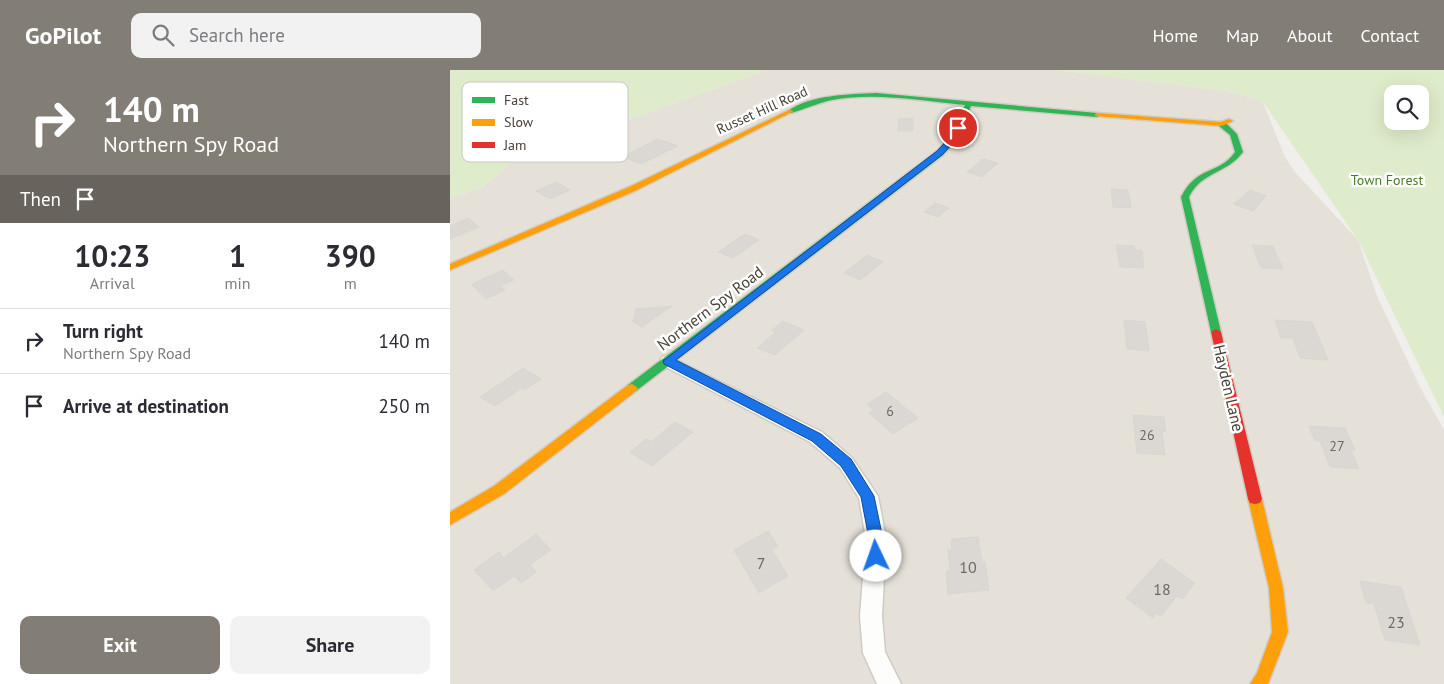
<!DOCTYPE html>
<style>
body{margin:0;font-family:"PT Sans",sans-serif;background:#f2f2f3;color:#2b2b33;height:100vh;display:flex;flex-direction:column;font-size:19px;white-space:nowrap}
*{box-sizing:border-box;margin:0}
p{font-size:16px;color:#7c7c81}
.icon{flex:none;width:28px;height:28px;fill:none;stroke:currentColor;stroke-width:2;stroke-linecap:round;stroke-linejoin:round}
.map{position:relative;flex:1;overflow:hidden}
.panel{display:flex;flex-direction:column;background:#fff;width:450px}
.panel>*{flex:none}
.top-card{background:#837e75;color:#fff;overflow:hidden}
.buttons{position:absolute;left:934px;top:15px;display:grid;gap:10px}
.buttons a{display:grid;place-items:center;width:45px;height:45px;border-radius:10px;background:#fff;box-shadow:0 5px 20px #0002;font-size:25px}
.pin{position:absolute;display:grid;place-items:center;width:42px;height:42px;color:#fff;margin:-21px;border:2px solid #fff;border-radius:50%;box-shadow:0 1px 5px #0007}
.me{position:absolute;width:55px;margin:-28px;rotate:357deg;stroke-linejoin:round;filter:drop-shadow(0 0 4px #0008)}
.turn{display:flex;align-items:center;gap:18px;height:105px;padding:0 20px;font-size:22px}
.turn .icon{width:65px;height:65px;stroke-width:2.5}
.turn b{display:block;font-size:35px;line-height:42px}
.then{display:flex;align-items:center;height:48px;padding:0 20px;background:#0003;gap:10px;font-size:19px}
.eta{display:flex;justify-content:space-evenly;align-items:center;height:85px;text-align:center}
.eta b{font-size:30px;font-weight:700;line-height:35px}
.cta{display:flex;gap:10px;margin-top:auto;padding:10px 20px}
.cta a{flex:1;height:58px;border-radius:10px;background:#837e75;color:#fff;font-size:20px;font-weight:700;line-height:58px;text-align:center}
.cta a+a{background:#f2f2f3;color:#2b2b33}
ul{padding:0;list-style:none}
li{display:flex;align-items:center;gap:15px;height:65px;padding:0 20px;border-top:1px solid #e1e1e2}
li div{flex:1}
li b{display:block;font-size:19px}
li em{font-style:normal}
header{display:flex;align-items:center;gap:30px;box-sizing:border-box;height:70px;padding:0 25px;background:#837e75;color:#fff}
header strong{font-size:24px}
nav{display:flex;gap:28px;margin-inline-start:auto;font-size:18px}
.search{width:350px;height:45px;background:#f2f2f3;display:flex;align-items:center;gap:12px;box-sizing:border-box;padding:0 18px;border-radius:10px;color:#7c7c81;font-size:19px}
main{display:flex;flex:1;min-height:0}
.map>svg:first-child{display:block}
</style>
<header>
<strong>GoPilot</strong>
<div class="search"><svg class="icon" aria-label="search" viewBox="0 0 24 24"><circle cx="10" cy="10" r="6"/><path d="M15 15l6 6"/></svg>Search here</div>
<nav><a>Home</a><a>Map</a><a>About</a><a>Contact</a></nav>
</header>
<main>
<section class="panel">
<div class="top-card">
<div class="turn"><svg class="icon" aria-label="right" viewBox="0 0 24 24"><path d="M7 20v-9h11M14 6l5 5-5 5"/></svg><div><b>140 m</b>Northern Spy Road</div></div>
<div class="then">Then<svg class="icon" aria-label="arrive" viewBox="0 0 24 24"><path d="M6 21V4h12l-3 4 3 4H6"/></svg></div>
</div>
<div class="eta">
<div><b>10:23</b><p>Arrival</p></div>
<div><b>1</b><p>min</p></div>
<div><b>390</b><p>m</p></div>
</div>
<ul>
<li><svg class="icon" aria-label="right" viewBox="0 0 24 24"><path d="M7 20v-9h11M14 6l5 5-5 5"/></svg><div><b>Turn right</b><p>Northern Spy Road</p></div><em>140 m</em></li>
<li><svg class="icon" aria-label="arrive" viewBox="0 0 24 24"><path d="M6 21V4h12l-3 4 3 4H6"/></svg><div><b>Arrive at destination</b></div><em>250 m</em></li>
</ul>
<div class="cta"><a>Exit</a><a>Share</a></div>
</section>
<div class="map">
<svg width="994" height="614" viewBox="0 0 994 614">
<rect width="100%" height="100%" fill="#f1efeb"/>
<!-- residential -->
<polygon fill="#e6e1d8" points="317,0 609,0 783,22 813,32 835,87 845,102 908,170 927,226 970,317 994,360 994,614 0,614 0,129 33,117 63,91"/>
<!-- green -->
<g fill="#dfeccb" fill-rule="evenodd">
<polygon points="0,0 317,0 63,91 33,117 0,129"/>
<path d="M 608,0 L 994,0 L 994,347 L 908,170 L 813,32 L 783,22 ZM 942,24 L 970,24 L 970,51 L 942,51 Z"/>
</g>
<!-- building -->
<g fill="#dbd8d3" stroke="#d9d6d1">
<polygon points="463,48 463,61 448,61 448,49"/>
<polygon points="208,69 228,76 191,94 176,88 179,86 176,85"/>
<polygon points="533,89 548,93 532,107 517,102"/>
<polygon points="107,112 120,120 100,129 86,121"/>
<polygon points="661,119 678,120 681,138 663,137"/>
<polygon points="800,120 816,126 803,141 784,134"/>
<polygon points="485,133 499,138 488,147 474,142"/>
<polygon points="18,148 29,157 0,169 0,156"/>
<polygon points="295,164 309,170 283,188 268,182"/>
<polygon points="666,175 684,176 685,180 692,181 694,198 670,197"/>
<polygon points="802,175 823,176 833,199 811,198"/>
<polygon points="417,185 433,192 410,210 394,203"/>
<polygon points="53,200 64,210 51,216 55,220 36,229 23,216 22,214"/>
<polygon points="222,236 192,257 183,252 186,239"/>
<polygon points="674,250 695,252 699,281 677,279"/>
<polygon points="825,250 862,252 878,290 850,288 843,268 831,268"/>
<polygon points="333,251 354,260 325,285 307,278 326,262 322,260"/>
<polygon points="73,298 91,309 74,320 72,318 45,336 30,327"/>
<polygon points="436,322 468,348 443,364 419,343 424,340 417,334"/>
<polygon points="683,345 714,347 716,362 712,361 715,385 687,383"/>
<polygon points="225,352 243,362 202,396 180,382 196,369 201,372"/>
<polygon points="859,356 895,358 905,380 901,380 909,399 880,397 870,371 865,371"/>
<polygon points="318,461 328,476 322,480 338,506 309,523 284,480"/>
<polygon points="86,464 101,480 80,495 86,502 71,513 64,506 43,521 24,500 49,482 53,488"/>
<polygon points="528,467 532,492 535,492 539,520 498,524 496,501 500,501 498,480 502,480 501,469"/>
<polygon points="711,489 745,513 732,529 727,526 711,546 706,543 703,548 676,528"/>
<polygon points="910,511 951,517 970,575 935,570 924,534 916,533"/>
</g>
<g fill="none" stroke-linecap="round" stroke-linejoin="round">
<!-- street casing -->
<g stroke="#cecbc7" stroke-width="3">
<polygon id="street" points="218,286 372,362 402,388 428,426 436,469 432,546 435,582 451,614 427,614 413,583 410,546 416,469 409,428 390,398 360,372 212,295 210,291 212,287"/>
</g>
<!-- fast casing -->
<g stroke="#d1ccc2" stroke-width="3">
<g id="fast">
<path d="M 426,23 L 647,43 L 650,45 L 647,47 L 521,36 L 506,70 L 493,85 L 186,321 L 178,321 L 176,318 L 178,315 L 487,81 L 499,69 L 515,35 C 471,31 426,22 382,30 C 368,33 355,39 341,43 L 338,41 C 359,25 400,24 426,23 Z"/>
<path d="M 769,52 L 775,52 L 787,64 L 793,82 C 777,104 752,101 739,127 L 771,262 L 766,265 L 761,262 L 731,127 C 747,95 769,105 785,82 L 780,65 L 769,56 Z"/>
</g>
</g>
<!-- slow casing -->
<g stroke="#d1ccc2" stroke-width="3">
<g id="slow">
<polygon points="339,40 344,41 185,121 0,200 0,194 179,117"/>
<polygon points="647,43 771,52 779,49 783,51 772,56 645,46 645,44"/>
<polygon points="182,314 188,318 186,321 54,424 0,455 0,442 44,416 178,315"/>
<polygon points="805,424 810,425 812,429 833,518 838,562 818,614 800,614 807,603 822,562 819,518 798,429 800,425"/>
</g>
</g>
<!-- jam casing -->
<g stroke="#d1ccc2" stroke-width="3">
<polygon id="jam" points="766,259 771,262 812,429 810,433 805,434 800,433 798,429 761,262"/>
</g>
<!-- street -->
<use href="#street" fill="#fdfdfc" fill-rule="evenodd"/>
<!-- fast -->
<use href="#fast" fill="#30b455" fill-rule="evenodd"/>
<!-- slow -->
<use href="#slow" fill="#ff9f0a" fill-rule="evenodd"/>
<!-- jam -->
<use href="#jam" fill="#e5322d" fill-rule="evenodd"/>
</g>
<!-- route -->
<polygon fill="#1a73e8" stroke="#114b97" points="505,56 511,58 504,72 493,84 226,290 371,364 401,389 424,426 433,469 433,486 431,491 426,493 421,491 419,486 419,469 411,427 391,396 362,371 214,294 213,291 487,81 498,69"/>
<g text-anchor="middle" stroke-width="5" stroke-linejoin="round" paint-order="stroke">
<!-- far-street labels -->
<g font-size="14" fill="#484136" stroke="#fff">
<text transform="translate(312 40) rotate(-24)" y="5">Russet Hill Road</text>
</g>
<!-- far-park labels -->
<g font-size="14" fill="#4a7c27" stroke="#fff">
<text x="937" y="115">Town Forest</text>
</g>
<!-- number labels -->
<g font-size="14" fill="#6e685e">
<text x="440" y="346">6</text>
<text x="697" y="370">26</text>
<text x="887" y="381">27</text>
</g>
<!-- street labels -->
<g font-size="16" fill="#484136" stroke="#fff">
<text transform="translate(260 238) rotate(-37)" y="6">Northern Spy Road</text>
<text transform="translate(779 318) rotate(77)" y="6">Hayden Lane</text>
</g>
<!-- near-number labels -->
<g font-size="16" fill="#6e685e">
<text x="311" y="499">7</text>
<text x="518" y="503">10</text>
<text x="712" y="525">18</text>
<text x="946" y="558">23</text>
</g>
</g>
<!-- legend -->
<rect x="12" y="12" width="166" height="80" rx="8" fill="#fff" stroke="#c8c6c3" stroke-width="1"/>
<rect x="22" y="27" width="23" height="6" fill="#30b455"/>
<rect x="22" y="49" width="23" height="7" fill="#ff9f0a"/>
<rect x="22" y="72" width="23" height="6" fill="#e5322d"/>
<g font-size="14" fill="#484136">
<text x="54" y="35">Fast</text>
<text x="54" y="57">Slow</text>
<text x="54" y="80">Jam</text>
</g>
</svg>
<div class="buttons">
<a><svg class="icon" aria-label="search" viewBox="0 0 24 24"><circle cx="10" cy="10" r="6"/><path d="M15 15l6 6"/></svg></a>
</div>
<div class="pin" style="left:508px;top:58px;background:#d93025"><svg class="icon" aria-label="arrive" viewBox="0 0 24 24"><path d="M6 21V4h12l-3 4 3 4H6"/></svg></div>
<svg class="me" style="left:426px;top:486px" viewBox="-20 -20 40 40"><circle r="19" fill="#fff"/><path d="M0-13L10 11 0 6-10 11z" fill="#1a73e8"/></svg>
</div>
</main>
